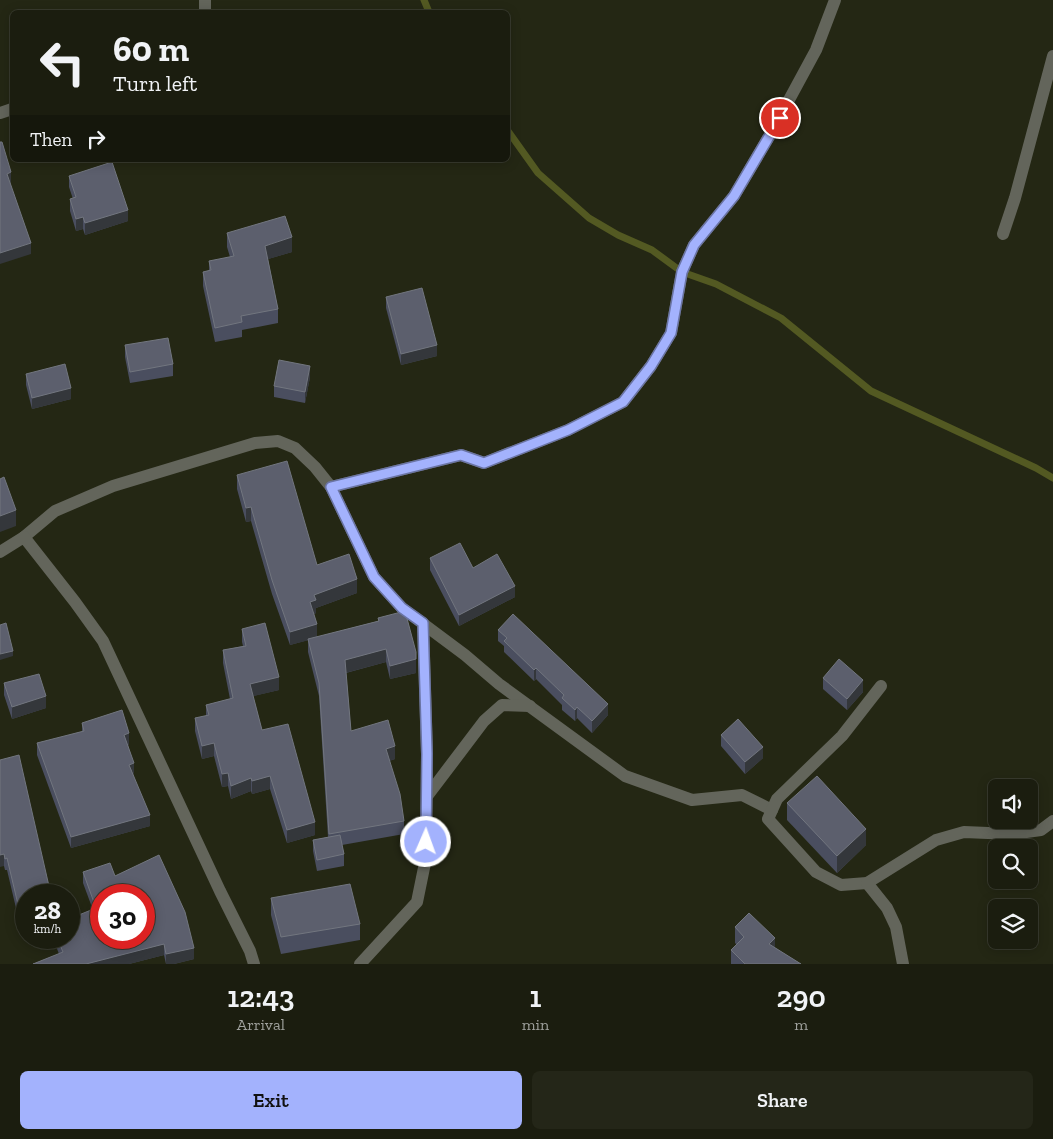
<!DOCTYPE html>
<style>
body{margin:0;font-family:"Zilla Slab",serif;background:#242618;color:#f1f3f6;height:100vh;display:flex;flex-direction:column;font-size:19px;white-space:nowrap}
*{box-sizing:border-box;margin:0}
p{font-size:16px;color:#a0a29e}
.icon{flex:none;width:28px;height:28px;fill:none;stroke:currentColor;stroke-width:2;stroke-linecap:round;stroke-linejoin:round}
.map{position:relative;height:964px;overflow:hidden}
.details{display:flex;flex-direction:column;background:#1b1d0f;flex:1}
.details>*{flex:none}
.hud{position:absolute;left:10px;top:10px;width:500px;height:152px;border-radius:8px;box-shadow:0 2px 12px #0003,0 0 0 1px #393b2f;background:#1b1d0f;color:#f1f3f6;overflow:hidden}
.buttons{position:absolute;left:988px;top:779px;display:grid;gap:10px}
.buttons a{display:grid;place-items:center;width:50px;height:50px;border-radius:8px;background:#1b1d0f;box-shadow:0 2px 12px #0003,0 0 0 1px #393b2f;font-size:25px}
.speed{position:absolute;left:15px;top:884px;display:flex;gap:10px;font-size:25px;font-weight:700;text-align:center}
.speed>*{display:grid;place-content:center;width:65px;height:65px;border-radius:50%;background:#1b1d0f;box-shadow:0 2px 12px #0003,0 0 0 1px #393b2f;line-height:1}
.speed small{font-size:12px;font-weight:400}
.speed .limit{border:8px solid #d22;background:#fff;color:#111}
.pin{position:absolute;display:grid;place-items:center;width:42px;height:42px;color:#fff;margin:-21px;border:2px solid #fff;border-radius:50%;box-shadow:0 1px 5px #0007}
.me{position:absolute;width:55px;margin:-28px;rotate:2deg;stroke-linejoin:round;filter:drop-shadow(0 0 4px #0008)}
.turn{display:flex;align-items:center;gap:18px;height:105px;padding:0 20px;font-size:22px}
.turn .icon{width:65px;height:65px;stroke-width:2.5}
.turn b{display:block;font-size:35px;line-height:42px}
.then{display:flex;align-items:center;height:48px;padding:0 20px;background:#0003;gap:10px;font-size:19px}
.eta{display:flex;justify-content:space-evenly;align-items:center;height:85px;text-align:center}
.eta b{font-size:30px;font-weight:600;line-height:35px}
.action{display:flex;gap:10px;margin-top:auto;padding:10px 20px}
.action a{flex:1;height:58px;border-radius:8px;background:#a3b2fd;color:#111;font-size:20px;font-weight:600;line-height:58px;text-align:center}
.action a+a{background:#242618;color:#f1f3f6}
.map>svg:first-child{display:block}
</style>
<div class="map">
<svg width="1053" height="964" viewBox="0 0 1053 964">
<rect width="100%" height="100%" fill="#242714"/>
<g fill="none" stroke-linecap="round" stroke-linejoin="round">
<!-- stream -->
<g stroke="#535922" stroke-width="7">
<polyline points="424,0 429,12"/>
<polyline points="508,131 538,173 589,218 618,235 652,250 682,272 716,284 781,318 871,391 1036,468 1053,478"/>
</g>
<!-- minor -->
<g stroke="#63655b" stroke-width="12">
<polyline points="205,12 205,0"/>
<polyline points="0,113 12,109"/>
<polyline points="1003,234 1015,198 1053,56"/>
<polyline points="331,487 461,455 484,463 568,430 623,402 651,366 671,333 682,272 694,245 734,196 770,135 816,50 835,0"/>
<polyline points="24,537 55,511 113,486 255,443 278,441 295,448 315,467 331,487 374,577 402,608 465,655 499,684 625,776 692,800 742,795 772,810"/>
<polyline points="0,552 24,537 75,602 103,641 220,891 250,951 254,964"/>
<polyline points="881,686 842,736 777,799 768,819 816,872 841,885 867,883 936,840 964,832 1012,834 1041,830 1053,821"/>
<polyline points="428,795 484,721 502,705 530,706"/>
<polyline points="867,883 887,908 896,927 903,964"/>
<polyline points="360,964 417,902 426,858 427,755 423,623"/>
</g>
</g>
<!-- wall -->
<g fill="#4a4e5f">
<polygon points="69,176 128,221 85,235 83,229 76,231 70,211 70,199 73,199 69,187"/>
<polygon points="227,233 292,252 268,259 278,309 278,323 242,330 242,337 215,342 203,286 203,272 209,271 209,261 230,257 227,247"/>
<polygon points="386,297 437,356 401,365 386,308"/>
<polygon points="125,345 173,364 173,376 130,383 125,357"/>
<polygon points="26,374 71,399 32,409 26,385"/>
<polygon points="310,377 305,403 274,397 274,386"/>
<polygon points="237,475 317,565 357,593 316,608 316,613 314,614 317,637 378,621 378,618 416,673 390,679 386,662 346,673 351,731 395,759 389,761 404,821 404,834 342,845 344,854 344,866 317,871 313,851 313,840 328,837 319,696 308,652 308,640 290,645 272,594 251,521 246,522 237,489"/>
<polygon points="430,558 473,568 515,597 459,626 430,570"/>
<polygon points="242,629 279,690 253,696 262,730 315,835 287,843 270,789 252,794 251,791 231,799 228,786 222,787 214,756 202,759 195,731 195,718 206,716 206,705 230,699 223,663 223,650 243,646 242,642"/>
<polygon points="498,630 608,715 592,733 577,718 575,721 562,710 562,705 536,679 534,681 504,652 504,646 498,641"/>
<polygon points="823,678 863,692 847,710 823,689"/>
<polygon points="4,683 46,708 12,719 4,695"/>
<polygon points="82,723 129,745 128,745 133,775 150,826 71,848 37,755 37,743 82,732"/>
<polygon points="721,735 763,758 745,774 721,746"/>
<polygon points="0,760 26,895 26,923 20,925 7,870 5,870 4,866"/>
<polygon points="787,803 866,845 837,873 787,820"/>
<polygon points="83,872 115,876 194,959 174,964 166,964 164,955 129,964 33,964 59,954 53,938 69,938 93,910 83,883"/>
<polygon points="271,898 360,924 360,940 281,954 271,915"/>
<polygon points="735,927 775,948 801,964 731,964 731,950 737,945 735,943"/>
</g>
<!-- shaded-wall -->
<g fill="#34373b">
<polygon points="11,172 11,184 7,174"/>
<polygon points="128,210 128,221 85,235 85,223"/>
<polygon points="83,217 83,229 76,231 76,219"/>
<polygon points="292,237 292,252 265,260 265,246"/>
<polygon points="31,243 31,254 0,264 0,253"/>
<polygon points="437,345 437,356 401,365 401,354"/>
<polygon points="310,366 310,377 305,403 305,392"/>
<polygon points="71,388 71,399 32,409 32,398"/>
<polygon points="251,507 251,521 246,522 246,508"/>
<polygon points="16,510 16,526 0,532 0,516"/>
<polygon points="357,579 357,593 316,608 316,613 310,615 310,602 314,595"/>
<polygon points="515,586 515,597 459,626 459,615"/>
<polygon points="317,624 317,638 290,645 290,632"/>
<polygon points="386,649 386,662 345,673 345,660"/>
<polygon points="13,651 13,656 0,660 0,654"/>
<polygon points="416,659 416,673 390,679 390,666"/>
<polygon points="536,668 536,679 534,681 534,670"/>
<polygon points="279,677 279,690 250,697 250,684"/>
<polygon points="863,680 863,692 847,710 847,699"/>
<polygon points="46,696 46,708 12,719 12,707"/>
<polygon points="608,704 608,715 592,733 592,721"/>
<polygon points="577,707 577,718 575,721 575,710"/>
<polygon points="129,733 129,745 124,746 124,735"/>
<polygon points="214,743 214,756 202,759 202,746"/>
<polygon points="395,746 395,759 386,762 386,749"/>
<polygon points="763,747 763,758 745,774 745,762"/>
<polygon points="134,763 134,775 129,765"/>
<polygon points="228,773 228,786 222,787 222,774"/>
<polygon points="270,776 270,789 252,794 252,781"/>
<polygon points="251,778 251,791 231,799 231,786"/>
<polygon points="150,815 150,826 71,848 71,837"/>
<polygon points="315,822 315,835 287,843 287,830"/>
<polygon points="866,829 866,845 837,873 837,856"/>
<polygon points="4,854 4,866 0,867 0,855"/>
<polygon points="26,912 26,923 20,925 20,913"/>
<polygon points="775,938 775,954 769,944"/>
<polygon points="164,944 164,955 129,964 86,964"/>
<polygon points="194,948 194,959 174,964 166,964 166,954"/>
</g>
<!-- building -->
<g fill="#5c5f6d" stroke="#72767f" fill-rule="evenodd">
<polygon points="0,142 2,142 11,172 7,174 31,243 0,253"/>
<polygon points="112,162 128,210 85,223 83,217 76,219 70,199 76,197 69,176"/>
<polygon points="285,216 292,237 265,246 278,309 241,316 242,322 215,328 203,272 211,270 209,261 234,256 227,233"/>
<polygon points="422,288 437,345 401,354 386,297"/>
<polygon points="168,338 173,364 130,372 125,345"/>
<polygon points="279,360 310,366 305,392 274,386"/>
<polygon points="65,364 71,388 32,398 26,374"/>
<polygon points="287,461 317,565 349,554 357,579 314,595 316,600 310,602 317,624 290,632 272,580 251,507 246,508 237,475"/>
<polygon points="4,477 16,510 0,516 0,479"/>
<polygon points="460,543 473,568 497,554 515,586 459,615 430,558"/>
<polygon points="405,611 416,652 416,659 390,666 386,649 345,660 351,731 388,720 395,746 386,749 400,794 404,821 329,834 319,683 308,639 379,621 378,618"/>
<polygon points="513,614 608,704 592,721 577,707 575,710 562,698 564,695 536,668 534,670 504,641 507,638 498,630"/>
<polygon points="6,623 13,651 0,654 0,625"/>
<polygon points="265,623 279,677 250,684 262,730 288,724 315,822 287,830 270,776 252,781 251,778 231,786 228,773 222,774 214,743 202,746 195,718 209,715 206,705 233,698 223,650 246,646 242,629"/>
<polygon points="839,659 863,680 847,699 823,678"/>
<polygon points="39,674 46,696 12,707 4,683"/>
<polygon points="122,710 129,733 124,735 134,763 129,765 150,815 71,837 37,743 84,731 82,723"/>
<polygon points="738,719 763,747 745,762 721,735"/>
<polygon points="19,755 51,895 26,895 26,912 20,913 7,858 5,859 4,854 0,855 0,760"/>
<polygon points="817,776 866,829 837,856 787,803"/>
<polygon points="340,835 344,854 317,860 313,840"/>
<path d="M 159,855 L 185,912 L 194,948 L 166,954 L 164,944 L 86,964 L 33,964 L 63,952 L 57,938 L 69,938 L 69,919 L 96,908 L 83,872 L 110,863 L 115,876 ZM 101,895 L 144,895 L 144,938 L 101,938 Z"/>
<polygon points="350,884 360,924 281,937 271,898"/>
<polygon points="749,913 775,938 769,944 801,964 745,964 731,950 744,937 735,927"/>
</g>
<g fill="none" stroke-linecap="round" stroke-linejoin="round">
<!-- route casing -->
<g stroke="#6a74a4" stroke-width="12">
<polyline id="route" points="426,842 427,754 423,623 402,608 374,577 331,487 461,455 484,463 568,430 623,402 651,366 671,333 682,272 694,245 734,196 780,118"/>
</g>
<!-- route -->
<use href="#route" stroke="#a3b2fd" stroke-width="9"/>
</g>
</svg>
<div class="buttons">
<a><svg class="icon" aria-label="sound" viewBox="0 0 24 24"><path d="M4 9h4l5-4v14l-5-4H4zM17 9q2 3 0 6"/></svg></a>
<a><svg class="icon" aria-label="search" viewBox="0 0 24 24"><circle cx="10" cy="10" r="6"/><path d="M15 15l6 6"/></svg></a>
<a><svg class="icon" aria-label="layers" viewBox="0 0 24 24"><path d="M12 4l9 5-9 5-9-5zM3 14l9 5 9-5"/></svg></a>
</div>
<div class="speed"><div>28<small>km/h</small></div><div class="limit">30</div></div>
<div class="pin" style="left:780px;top:118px;background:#d93025"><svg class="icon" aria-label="arrive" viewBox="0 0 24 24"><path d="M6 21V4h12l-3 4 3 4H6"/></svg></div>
<svg class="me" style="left:426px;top:842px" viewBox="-20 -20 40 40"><circle r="17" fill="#a3b2fd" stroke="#fff" stroke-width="3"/><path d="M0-11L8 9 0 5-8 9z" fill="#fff"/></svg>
<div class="hud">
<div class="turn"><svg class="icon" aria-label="left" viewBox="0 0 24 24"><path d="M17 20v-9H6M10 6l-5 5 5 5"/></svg><div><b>60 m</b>Turn left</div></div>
<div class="then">Then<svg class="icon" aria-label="right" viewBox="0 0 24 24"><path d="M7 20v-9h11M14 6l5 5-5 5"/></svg></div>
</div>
</div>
<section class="details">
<div class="eta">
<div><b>12:43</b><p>Arrival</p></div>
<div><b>1</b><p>min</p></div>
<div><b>290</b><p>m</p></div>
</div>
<div class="action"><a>Exit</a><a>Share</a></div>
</section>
